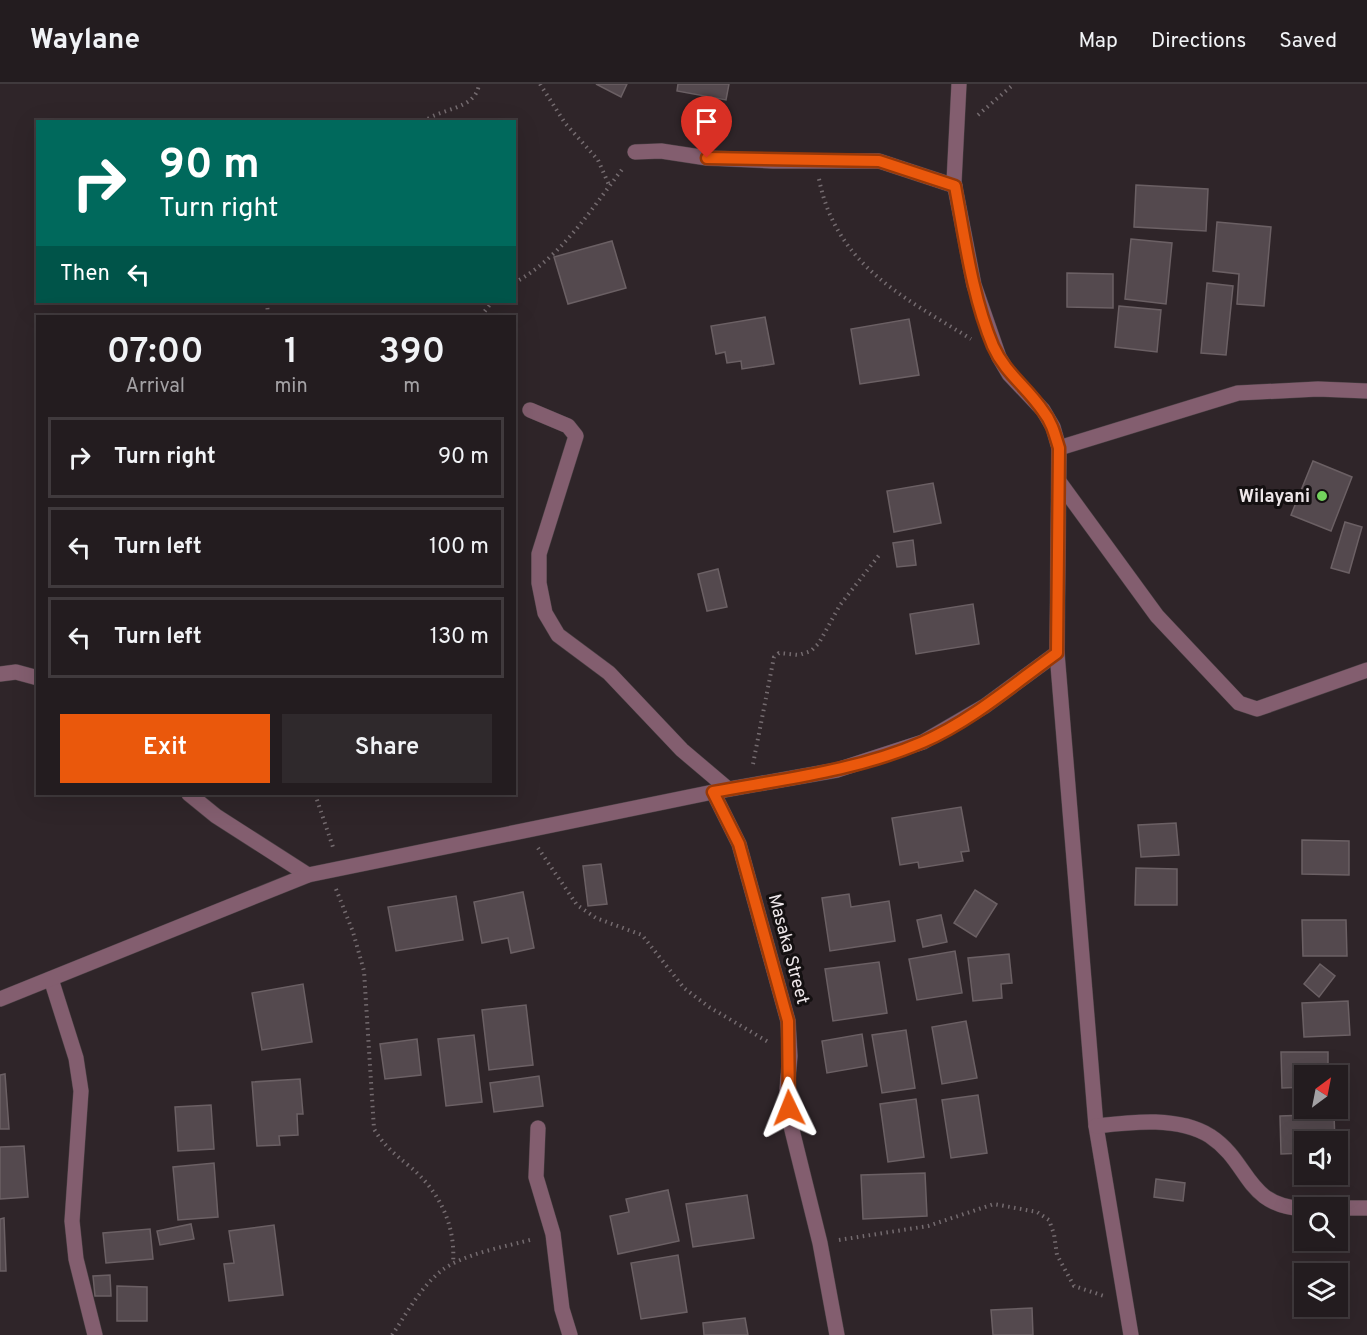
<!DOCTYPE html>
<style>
body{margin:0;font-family:Overpass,sans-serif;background:#2f292c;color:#f1f3f6;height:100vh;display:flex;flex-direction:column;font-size:22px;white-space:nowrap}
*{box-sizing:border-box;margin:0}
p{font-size:20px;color:#a3a1a4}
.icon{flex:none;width:33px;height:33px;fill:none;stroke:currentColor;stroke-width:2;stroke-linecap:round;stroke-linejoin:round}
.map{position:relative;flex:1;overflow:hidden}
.details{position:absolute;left:36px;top:231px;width:480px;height:480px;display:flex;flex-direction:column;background:#231c1f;border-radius:0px;box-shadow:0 6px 24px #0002,0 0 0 2px #403a3d}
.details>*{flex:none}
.hud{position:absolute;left:36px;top:36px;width:480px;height:183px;border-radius:0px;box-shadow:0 6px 24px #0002,0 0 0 2px #403a3d;background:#00695c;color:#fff;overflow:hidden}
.needle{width:39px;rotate:32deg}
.fabs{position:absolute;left:1294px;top:981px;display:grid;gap:12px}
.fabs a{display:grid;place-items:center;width:54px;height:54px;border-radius:0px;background:#231c1f;box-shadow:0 6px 24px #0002,0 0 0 2px #403a3d;font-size:30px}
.pin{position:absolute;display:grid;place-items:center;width:51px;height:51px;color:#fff;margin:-62px -26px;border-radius:50% 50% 50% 0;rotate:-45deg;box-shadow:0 0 6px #0007}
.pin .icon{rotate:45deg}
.me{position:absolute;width:66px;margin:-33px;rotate:358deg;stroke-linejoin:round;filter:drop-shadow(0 0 4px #0008)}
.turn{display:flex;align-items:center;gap:21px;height:126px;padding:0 24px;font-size:27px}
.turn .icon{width:78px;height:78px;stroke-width:2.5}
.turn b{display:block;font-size:42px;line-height:51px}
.then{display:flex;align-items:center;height:57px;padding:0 24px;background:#0003;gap:12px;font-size:22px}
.eta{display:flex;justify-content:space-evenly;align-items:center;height:102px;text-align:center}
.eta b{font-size:36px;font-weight:600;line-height:42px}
.action{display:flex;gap:12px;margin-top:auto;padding:12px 24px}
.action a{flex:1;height:69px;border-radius:0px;background:#ea580c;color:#fff;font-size:24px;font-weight:600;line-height:69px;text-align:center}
.action a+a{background:#2f292c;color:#f1f3f6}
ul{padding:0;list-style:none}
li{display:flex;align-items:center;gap:18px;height:81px;margin:0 12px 9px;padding:0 12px;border:3px solid #403a3d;border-radius:0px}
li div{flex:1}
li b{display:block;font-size:22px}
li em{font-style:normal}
header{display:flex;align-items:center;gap:36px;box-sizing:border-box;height:84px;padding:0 30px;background:#231c1f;border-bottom:2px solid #403a3d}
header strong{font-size:28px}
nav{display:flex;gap:33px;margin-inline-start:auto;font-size:21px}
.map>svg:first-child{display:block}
</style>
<header>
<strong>Waylane</strong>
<nav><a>Map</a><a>Directions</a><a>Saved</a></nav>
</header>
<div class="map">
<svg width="1367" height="1251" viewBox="0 0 1367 1251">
<rect width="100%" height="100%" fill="#2f2529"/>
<!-- building -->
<g fill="#54494e" stroke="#6b6064" stroke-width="1.5">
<polygon points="596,0 627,0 621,13"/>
<polygon points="678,0 729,0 726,16 677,7"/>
<polygon points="1136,101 1208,105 1206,147 1134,143"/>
<polygon points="1217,138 1271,143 1264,222 1237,220 1239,190 1213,187"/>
<polygon points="1131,155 1172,159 1166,220 1125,215"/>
<polygon points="612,157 626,204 568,220 554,173"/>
<polygon points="1067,189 1113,190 1113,224 1067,223"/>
<polygon points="1207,199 1233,202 1226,271 1201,269"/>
<polygon points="1119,222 1161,226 1157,268 1115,263"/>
<polygon points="765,233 774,280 742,285 741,277 727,279 725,268 716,270 711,242"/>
<polygon points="909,235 919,291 860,300 851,245"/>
<polygon points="1313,377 1352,393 1331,447 1291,431"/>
<polygon points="933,399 941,439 894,448 887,407"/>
<polygon points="1345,438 1362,443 1349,489 1331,484"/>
<polygon points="913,456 916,481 897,483 893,459"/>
<polygon points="718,485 727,523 707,527 698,490"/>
<polygon points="973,520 979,560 916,570 910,530"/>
<polygon points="961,723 969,767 961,768 963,777 919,784 918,778 900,781 892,734"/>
<polygon points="1176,739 1179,771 1141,773 1138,741"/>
<polygon points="1302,756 1349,757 1349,791 1302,790"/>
<polygon points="601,780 607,820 588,822 583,782"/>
<polygon points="1136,784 1177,785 1177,821 1135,821"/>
<polygon points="975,806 997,820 976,853 954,839"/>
<polygon points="523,808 534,864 511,869 508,854 482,859 474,818"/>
<polygon points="849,810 851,823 889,817 895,857 830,867 822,814"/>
<polygon points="456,812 463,856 396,867 388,823"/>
<polygon points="941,831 947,858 923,863 917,836"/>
<polygon points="1302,836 1346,836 1347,872 1303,872"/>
<polygon points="955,867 962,909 917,916 909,875"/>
<polygon points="1009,870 1012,899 1001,900 1002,914 973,917 968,874"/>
<polygon points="879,878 887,929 833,937 825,885"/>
<polygon points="1320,880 1335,892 1319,913 1304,900"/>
<polygon points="303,900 312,958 262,966 252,909"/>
<polygon points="1348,917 1350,951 1304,953 1302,919"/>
<polygon points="526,921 533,981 489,986 482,926"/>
<polygon points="966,937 977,994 942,1000 932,943"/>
<polygon points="906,946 915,1004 882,1009 872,951"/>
<polygon points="862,950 867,982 827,989 822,957"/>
<polygon points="474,951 482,1018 446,1022 438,955"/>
<polygon points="417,955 421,991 385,995 380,960"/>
<polygon points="1281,968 1328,968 1328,992 1305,992 1305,1003 1282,1004"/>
<polygon points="5,990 9,1045 0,1045 0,991"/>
<polygon points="539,992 543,1022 494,1028 490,999"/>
<polygon points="300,995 303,1030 297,1030 298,1051 279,1052 280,1061 257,1062 252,998"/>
<polygon points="978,1011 987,1069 951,1074 942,1016"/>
<polygon points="916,1015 924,1073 888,1078 880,1020"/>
<polygon points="211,1021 214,1065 178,1067 175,1023"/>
<polygon points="1334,1030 1335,1058 1305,1058 1305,1069 1281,1070 1280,1032"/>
<polygon points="24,1062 28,1113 0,1115 0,1063"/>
<polygon points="214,1079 218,1133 178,1136 173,1083"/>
<polygon points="925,1089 927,1132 863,1135 861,1091"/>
<polygon points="1156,1095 1185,1099 1183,1117 1154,1113"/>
<polygon points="668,1106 679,1157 618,1170 610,1132 629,1128 626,1115"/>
<polygon points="747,1111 754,1154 693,1163 686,1120"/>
<polygon points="4,1134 6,1187 0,1187 0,1135"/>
<polygon points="191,1140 194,1155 160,1161 157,1147"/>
<polygon points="274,1141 283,1211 229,1217 224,1180 234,1179 229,1147"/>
<polygon points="150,1145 153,1175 106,1179 103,1149"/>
<polygon points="678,1171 687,1228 641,1235 631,1179"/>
<polygon points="110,1191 111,1212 95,1212 93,1192"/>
<polygon points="117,1202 147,1203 147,1237 117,1237"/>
<polygon points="1032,1224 1033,1251 993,1251 991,1226"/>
<polygon points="745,1234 748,1251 704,1251 703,1239"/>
</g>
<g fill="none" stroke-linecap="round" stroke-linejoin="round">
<!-- minor casing -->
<g stroke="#4a4044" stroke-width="16">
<g id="minor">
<polyline points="959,0 954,98 974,201 999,273 1009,290 1043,326 1053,343 1059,364 1057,569 1096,1042 1131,1251"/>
<polyline points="635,68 661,67 707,74 773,77 879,77 955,102"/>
<polyline points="530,326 568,342 576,352 539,470 539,499 545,529 558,551 609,589 682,666 728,705"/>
<polyline points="1059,364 1238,309 1318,305 1367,307"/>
<polyline points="1060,399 1157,532 1239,619 1257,625 1367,586"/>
<polyline points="0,590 16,588 38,594"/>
<polyline points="713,708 739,760 788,937 790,972 787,1005 791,1042 820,1159 837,1251"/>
<polyline points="189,710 216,732 308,791"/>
<polyline points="51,895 76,974 81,1007 72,1137 76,1175 95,1251"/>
<polyline points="0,915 308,791 713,708 837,686 923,658 985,622 1057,569"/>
<path d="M 1096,1042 C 1131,1038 1178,1032 1210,1052 C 1251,1079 1244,1122 1305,1125"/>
<polyline points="538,1044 536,1093 553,1150 562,1225 570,1251"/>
<polyline points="1338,1124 1367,1124"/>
</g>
</g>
<!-- path -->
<g stroke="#746b6f" stroke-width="4" stroke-dasharray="1.5 4.5" stroke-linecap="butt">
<polyline points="540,0 565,39 598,76 609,101"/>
<polyline points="978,31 1014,0"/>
<path d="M 423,38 C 440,24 476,26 479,0"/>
<path d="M 819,95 C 836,181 902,212 971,255"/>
<path d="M 514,199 C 562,173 591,125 624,83"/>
<polyline points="267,218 268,232"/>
<polyline points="481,232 492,218"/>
<polyline points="753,680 774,573 779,569 799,571 811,567 819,559 840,521 880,470"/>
<polyline points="315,710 334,766"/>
<polyline points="538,764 577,821 596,834 642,851 684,904 709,923 770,959"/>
<path d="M 336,805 L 353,848 L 364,887 L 374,1045 C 384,1062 394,1069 409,1082 C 439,1106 456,1141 453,1180"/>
<polyline points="839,1156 928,1142 994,1120 1037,1128 1049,1136 1054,1150 1057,1171 1074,1202 1104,1212"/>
<path d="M 392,1251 C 407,1229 420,1204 441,1187 C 462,1170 508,1162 534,1155"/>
</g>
<!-- minor -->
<use href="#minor" stroke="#835e6f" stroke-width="15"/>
</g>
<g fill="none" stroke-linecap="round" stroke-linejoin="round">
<!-- route casing -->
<g stroke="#983908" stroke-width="15">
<path id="route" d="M 707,74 L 879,77 L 955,102 C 965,155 972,212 993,262 C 1005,289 1027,303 1043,327 C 1052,338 1055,351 1059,364 L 1057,569 C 1014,600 971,637 923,658 C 856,687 783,695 713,708 L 739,760 L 788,937 L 789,1024"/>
</g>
<!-- route -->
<use href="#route" stroke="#ea580c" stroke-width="10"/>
</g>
<!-- markers -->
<circle fill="#73d25d" stroke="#141011" stroke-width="2" cx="1322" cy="412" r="6"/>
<g text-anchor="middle" stroke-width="6" stroke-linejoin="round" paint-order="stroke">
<!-- poi labels -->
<g font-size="18" font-weight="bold" fill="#ede6e9" stroke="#141011" text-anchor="end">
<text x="1310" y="418">Wilayani</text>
</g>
<!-- street labels -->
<g font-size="18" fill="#ede6e9" stroke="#141011">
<text transform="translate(789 865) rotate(75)" y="6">Masaka Street</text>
</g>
</g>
</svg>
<div class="fabs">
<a><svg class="needle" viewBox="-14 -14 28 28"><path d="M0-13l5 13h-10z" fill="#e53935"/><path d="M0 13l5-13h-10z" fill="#a3a1a4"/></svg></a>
<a><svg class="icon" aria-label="sound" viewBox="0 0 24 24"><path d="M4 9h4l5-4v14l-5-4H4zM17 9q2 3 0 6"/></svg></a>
<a><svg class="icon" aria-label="search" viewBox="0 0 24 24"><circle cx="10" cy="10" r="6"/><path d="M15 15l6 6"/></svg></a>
<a><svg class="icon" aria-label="layers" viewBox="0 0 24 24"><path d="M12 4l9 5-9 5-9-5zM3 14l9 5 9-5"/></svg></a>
</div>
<div class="pin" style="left:707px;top:74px;background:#d93025"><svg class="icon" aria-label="arrive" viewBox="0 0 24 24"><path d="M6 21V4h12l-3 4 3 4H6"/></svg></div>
<svg class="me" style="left:789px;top:1024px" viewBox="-20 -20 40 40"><path d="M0-17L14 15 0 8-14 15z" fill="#ea580c" stroke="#fff" stroke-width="4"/></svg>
<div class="hud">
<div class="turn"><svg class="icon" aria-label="right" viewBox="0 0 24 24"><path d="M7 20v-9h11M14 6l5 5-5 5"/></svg><div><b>90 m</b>Turn right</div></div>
<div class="then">Then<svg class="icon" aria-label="left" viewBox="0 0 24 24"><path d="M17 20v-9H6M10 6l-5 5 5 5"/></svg></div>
</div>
<section class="details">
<div class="eta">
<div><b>07:00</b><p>Arrival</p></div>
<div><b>1</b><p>min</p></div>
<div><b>390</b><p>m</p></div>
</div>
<ul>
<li><svg class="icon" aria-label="right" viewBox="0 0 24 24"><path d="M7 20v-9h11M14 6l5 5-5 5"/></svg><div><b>Turn right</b></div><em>90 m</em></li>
<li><svg class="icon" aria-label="left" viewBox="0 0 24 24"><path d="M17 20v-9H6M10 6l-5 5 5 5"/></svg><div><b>Turn left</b></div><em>100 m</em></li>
<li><svg class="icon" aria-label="left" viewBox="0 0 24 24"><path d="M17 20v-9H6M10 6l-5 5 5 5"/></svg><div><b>Turn left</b></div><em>130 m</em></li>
</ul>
<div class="action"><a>Exit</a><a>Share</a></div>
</section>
</div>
